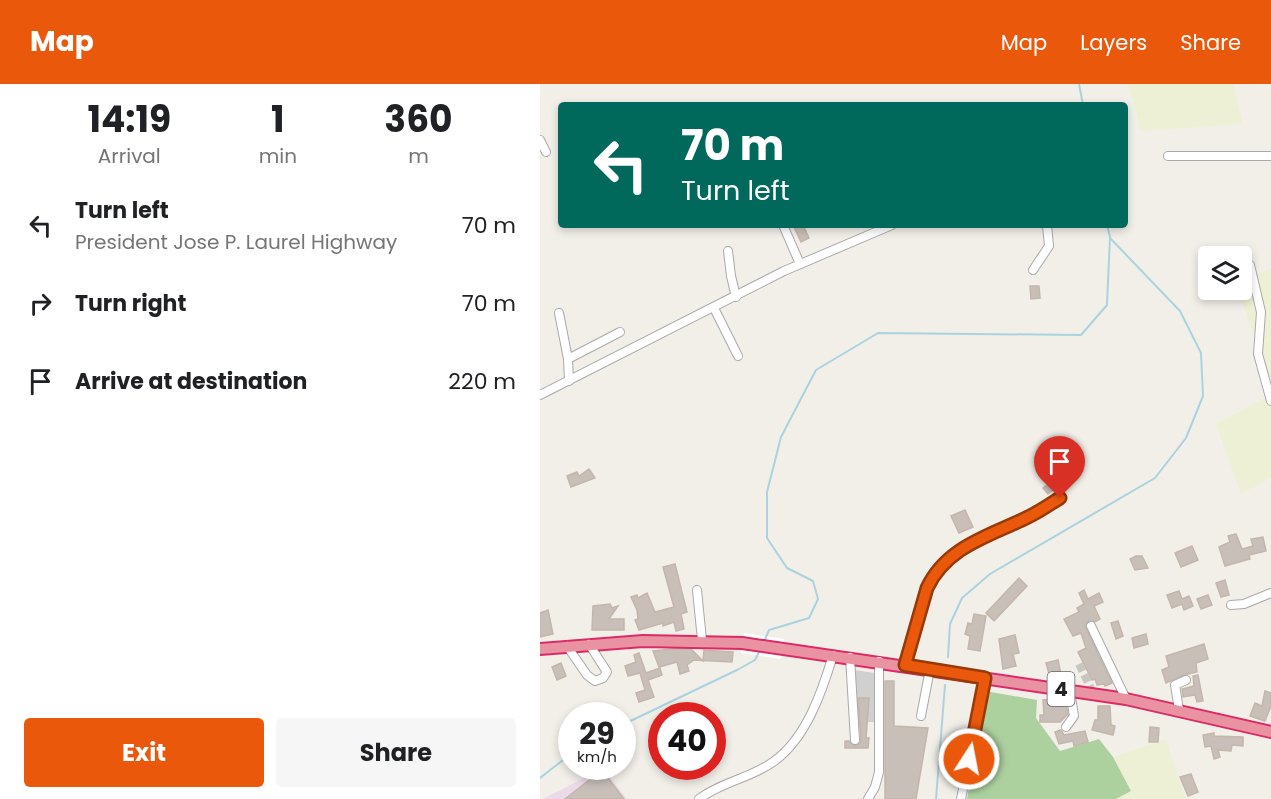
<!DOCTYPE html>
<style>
body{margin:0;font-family:Poppins,sans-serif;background:#f6f6f6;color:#202124;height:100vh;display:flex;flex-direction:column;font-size:22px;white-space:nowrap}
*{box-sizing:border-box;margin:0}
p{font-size:20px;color:#757577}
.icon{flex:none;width:33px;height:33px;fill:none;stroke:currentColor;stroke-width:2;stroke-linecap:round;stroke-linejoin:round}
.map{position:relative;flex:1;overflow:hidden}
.panel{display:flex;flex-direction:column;background:#fff;width:540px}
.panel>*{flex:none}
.banner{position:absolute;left:18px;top:18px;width:570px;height:126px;border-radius:6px;box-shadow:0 3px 9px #0003;background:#00695c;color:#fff;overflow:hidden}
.fabs{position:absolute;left:658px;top:162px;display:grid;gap:12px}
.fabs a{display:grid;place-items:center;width:54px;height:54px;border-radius:6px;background:#fff;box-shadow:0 3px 9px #0003;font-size:30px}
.speed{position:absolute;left:18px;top:618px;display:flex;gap:12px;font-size:30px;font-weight:700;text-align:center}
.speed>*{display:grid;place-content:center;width:78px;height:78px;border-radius:50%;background:#fff;box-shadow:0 3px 9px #0003;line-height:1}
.speed small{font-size:15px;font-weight:400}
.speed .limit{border:9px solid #d22;background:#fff;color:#111}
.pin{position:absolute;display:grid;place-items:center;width:51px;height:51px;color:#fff;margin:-62px -26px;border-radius:50% 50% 50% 0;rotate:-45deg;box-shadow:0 0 6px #0007}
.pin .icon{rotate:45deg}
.me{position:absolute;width:66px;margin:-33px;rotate:11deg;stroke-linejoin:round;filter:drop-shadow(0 0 4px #0008)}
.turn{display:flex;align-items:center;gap:21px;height:126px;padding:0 24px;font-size:27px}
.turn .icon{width:78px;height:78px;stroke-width:2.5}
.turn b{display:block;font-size:42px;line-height:51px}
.eta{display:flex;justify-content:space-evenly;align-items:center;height:102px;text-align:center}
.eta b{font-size:36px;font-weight:700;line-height:42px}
.action{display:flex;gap:12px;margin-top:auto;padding:12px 24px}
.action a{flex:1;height:69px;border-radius:6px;background:#ea580c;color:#fff;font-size:24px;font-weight:700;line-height:69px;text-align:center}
.action a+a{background:#f6f6f6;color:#202124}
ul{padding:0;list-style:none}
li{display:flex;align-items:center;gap:18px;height:78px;padding:0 24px}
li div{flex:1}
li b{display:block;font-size:22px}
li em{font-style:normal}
header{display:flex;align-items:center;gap:36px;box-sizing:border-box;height:84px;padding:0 30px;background:#ea580c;color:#fff}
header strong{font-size:28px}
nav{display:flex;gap:33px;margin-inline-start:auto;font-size:21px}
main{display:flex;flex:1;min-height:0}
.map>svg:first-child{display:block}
</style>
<header>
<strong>Map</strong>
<nav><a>Map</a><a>Layers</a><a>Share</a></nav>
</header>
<main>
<section class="panel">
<div class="eta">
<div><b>14:19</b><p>Arrival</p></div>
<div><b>1</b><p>min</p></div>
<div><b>360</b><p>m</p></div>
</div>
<ul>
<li><svg class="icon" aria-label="left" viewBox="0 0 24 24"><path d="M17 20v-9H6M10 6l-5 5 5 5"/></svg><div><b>Turn left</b><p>President Jose P. Laurel Highway</p></div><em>70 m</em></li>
<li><svg class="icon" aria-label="right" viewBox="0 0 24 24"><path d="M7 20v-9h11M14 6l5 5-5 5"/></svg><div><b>Turn right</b></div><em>70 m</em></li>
<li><svg class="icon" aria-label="arrive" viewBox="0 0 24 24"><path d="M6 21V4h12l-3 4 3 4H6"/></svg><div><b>Arrive at destination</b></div><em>220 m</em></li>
</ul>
<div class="action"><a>Exit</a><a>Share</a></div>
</section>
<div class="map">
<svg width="731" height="715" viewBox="0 0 731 715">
<rect width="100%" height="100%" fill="#f2efe9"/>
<!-- industrial -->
<polygon fill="#ebdbe8" points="63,684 87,715 3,715"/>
<!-- religious -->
<polygon fill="#d0d0d0" points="315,586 334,589 334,638 315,638"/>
<!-- farmland -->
<g fill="#eef0d5">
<polygon points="588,0 693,0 703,40 601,47"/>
<polygon points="731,184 731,294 729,295 698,206 702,206 702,197"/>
<polygon points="728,312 731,321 731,394 701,410 676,340"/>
<polygon points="626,655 646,715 576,715 591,707 573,673"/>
</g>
<!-- forest -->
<polygon fill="#add19e" points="445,607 497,616 496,634 520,667 559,655 573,673 591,707 576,715 427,715"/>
<!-- pier -->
<polygon fill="#fff" points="204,549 244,555 241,575 201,569"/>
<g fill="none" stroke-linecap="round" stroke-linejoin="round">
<!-- stream -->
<g stroke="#aad3df" stroke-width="2">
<polyline points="539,0 543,21"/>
<polyline points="224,558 229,546 269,534 278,515 273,497 247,484 227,454 227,408 241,353 276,286 338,249 541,251 567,221 570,153 567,141"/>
<polyline points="408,573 410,540 422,514 450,490 615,394 646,354 663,312 661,269 640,227 570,154"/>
<polyline points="82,641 197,586 215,576 220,566"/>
<polyline points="0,694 32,669"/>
<polyline points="396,715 405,601"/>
</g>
</g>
<!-- building -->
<g fill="#c7bfb8" stroke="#c4b6ab" stroke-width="1.5">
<polygon points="253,141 263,141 269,154 261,158"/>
<polygon points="490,202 499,202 500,214 491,215"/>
<polygon points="49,385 55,394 31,403 27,392 37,388 39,392"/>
<polygon points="523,388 527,394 508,410 503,404"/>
<polygon points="425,426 433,443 419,449 411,432"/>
<polygon points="696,450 702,465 713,462 711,455 723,453 726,467 709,471 710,475 685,482 679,463 690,458 688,452"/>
<polygon points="652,462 658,476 641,483 635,469"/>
<polygon points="596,472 602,472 608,484 595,486 590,475"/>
<polygon points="135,480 147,528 141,530 144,545 136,547 134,538 123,542 123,539 99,546 95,536 98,535 97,526 91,513 97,511 98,514 107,509 115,528 134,523 123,483"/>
<polygon points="479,494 487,502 454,537 446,529"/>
<polygon points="685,496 689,511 681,513 676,499"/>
<polygon points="544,506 548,515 559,509 563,518 554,522 560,535 555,538 549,536 545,542 572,599 565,602 564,600 557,601 555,595 552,596 538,568 546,564 541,549 533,552 524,535 539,528 537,524 544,520 539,509"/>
<polygon points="639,507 642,515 649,512 653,522 644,526 642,520 632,524 627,511"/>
<polygon points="668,511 672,521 661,525 657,515"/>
<polygon points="70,520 72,524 78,522 69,535 84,535 84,546 52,546 53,522"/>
<polygon points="8,526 13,550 0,553 0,529"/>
<polygon points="434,530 446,532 440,567 428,565 430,552 425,550 428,539 432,540"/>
<polygon points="578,537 583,552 576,555 571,539"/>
<polygon points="606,550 608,560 594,564 592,554"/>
<polygon points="475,551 479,569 473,570 476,582 463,585 459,555"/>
<polygon points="664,560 668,575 656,579 657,588 644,591 626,599 622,586 629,583 626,572"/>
<polygon points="133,565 151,565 163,577 164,566 193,568 192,578 154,576 147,581 149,587 140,590 137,578 119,583 113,567"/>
<polygon points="99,569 106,589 120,584 122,591 108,596 114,613 99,618 96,609 105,606 100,589 88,592 85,582 96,578 94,571"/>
<polygon points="518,576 521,590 510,593 506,579"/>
<polygon points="21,579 26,592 17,596 12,583"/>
<polygon points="658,591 663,617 657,618 655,611 643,613 642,605 654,602 653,592"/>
<polygon points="345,597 354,597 354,642 388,644 376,715 345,715"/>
<polygon points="725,607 731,609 731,622 725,637 710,632 715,619 722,622"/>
<polygon points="318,614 329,614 326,654 329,654 328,664 305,664 305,657 309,657 315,662 321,658"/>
<polygon points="516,615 516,622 526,621 528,630 520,638 500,638 500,631 504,631 503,616"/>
<polygon points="558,622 570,622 571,641 575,642 573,651 552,646 555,636 558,636"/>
<polygon points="610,643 619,644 618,658 609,658"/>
<polygon points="521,646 524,651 545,647 548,658 534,662 533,657 519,660 515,648"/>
<polygon points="674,649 674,652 703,653 703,662 692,661 691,667 678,666 680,673 674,675 671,662 665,663 663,651"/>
<polygon points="62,686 84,715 25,715"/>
<polygon points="651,690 658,708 648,712 640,693"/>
</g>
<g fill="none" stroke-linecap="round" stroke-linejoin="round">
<!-- minor-tunnel -->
<polyline stroke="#c8c6c1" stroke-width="8" stroke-dasharray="8 4" stroke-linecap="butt" points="539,580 554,611"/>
<!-- minor casing -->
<g stroke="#a9a9a9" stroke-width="10">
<g id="minor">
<polyline points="0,56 6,68"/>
<polyline points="628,72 731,72"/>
<polyline points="243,141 260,180"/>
<polyline points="188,167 191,192 196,213"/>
<polyline points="710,181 721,228 718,270 731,317"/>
<polyline points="493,186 509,162 507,141"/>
<polyline points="174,224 198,272"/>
<polyline points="19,229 28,275"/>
<polyline points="29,297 28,275 80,248"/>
<polyline points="0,311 244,187 352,141"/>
<polyline points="157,506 162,556"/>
<polyline points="691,521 704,520 731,509"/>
<polyline points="551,542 586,615"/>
<polyline points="27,562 47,591 55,597 63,594 67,588 49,560"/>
<polyline points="310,573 315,656"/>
<path d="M 365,581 C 372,556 378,519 390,497 C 416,454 479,440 520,414"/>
<polyline points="639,626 635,601 646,596"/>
<polyline points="381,632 390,585"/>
<polyline points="526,643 534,632 530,607"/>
<path d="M 159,715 C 181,698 211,694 233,678 C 266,655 282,608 293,571"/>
<polyline points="328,715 335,703 339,688 339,577"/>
<polyline points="421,715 445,594"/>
</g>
</g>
<!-- highway casing -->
<g stroke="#dc2a67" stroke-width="14">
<polyline id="highway" points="0,565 103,557 202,559 586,615 731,648"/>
</g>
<!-- minor -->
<use href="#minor" stroke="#fff" stroke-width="8"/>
<!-- highway -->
<use href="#highway" stroke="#e892a2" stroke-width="10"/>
</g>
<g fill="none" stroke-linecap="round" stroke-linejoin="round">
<!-- route casing -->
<g stroke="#983908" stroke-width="15">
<path id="route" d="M 429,675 L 445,594 L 365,581 L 387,504 C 407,462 450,452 488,433 C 499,428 510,420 520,414"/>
</g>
<!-- route -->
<use href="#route" stroke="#ea580c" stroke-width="10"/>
</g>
<g text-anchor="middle" stroke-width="6" stroke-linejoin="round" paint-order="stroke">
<!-- shield labels -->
<rect fill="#fff" stroke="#646464" stroke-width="1.5" x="507.5" y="588" width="27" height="34" rx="4.5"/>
<g font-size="20" font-weight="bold" fill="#222">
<text x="521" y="612">4</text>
</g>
</g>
</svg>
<div class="fabs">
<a><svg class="icon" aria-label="layers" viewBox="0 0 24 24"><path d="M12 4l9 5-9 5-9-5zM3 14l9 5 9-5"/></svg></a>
</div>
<div class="speed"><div>29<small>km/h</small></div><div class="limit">40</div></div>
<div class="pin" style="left:520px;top:414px;background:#d93025"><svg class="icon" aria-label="arrive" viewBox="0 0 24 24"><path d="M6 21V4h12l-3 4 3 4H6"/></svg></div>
<svg class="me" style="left:429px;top:675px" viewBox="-20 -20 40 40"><circle r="17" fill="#ea580c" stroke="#fff" stroke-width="3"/><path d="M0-11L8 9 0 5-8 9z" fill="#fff"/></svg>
<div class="banner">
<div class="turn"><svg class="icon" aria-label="left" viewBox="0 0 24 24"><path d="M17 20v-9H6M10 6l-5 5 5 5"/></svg><div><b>70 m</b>Turn left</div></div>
</div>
</div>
</main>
